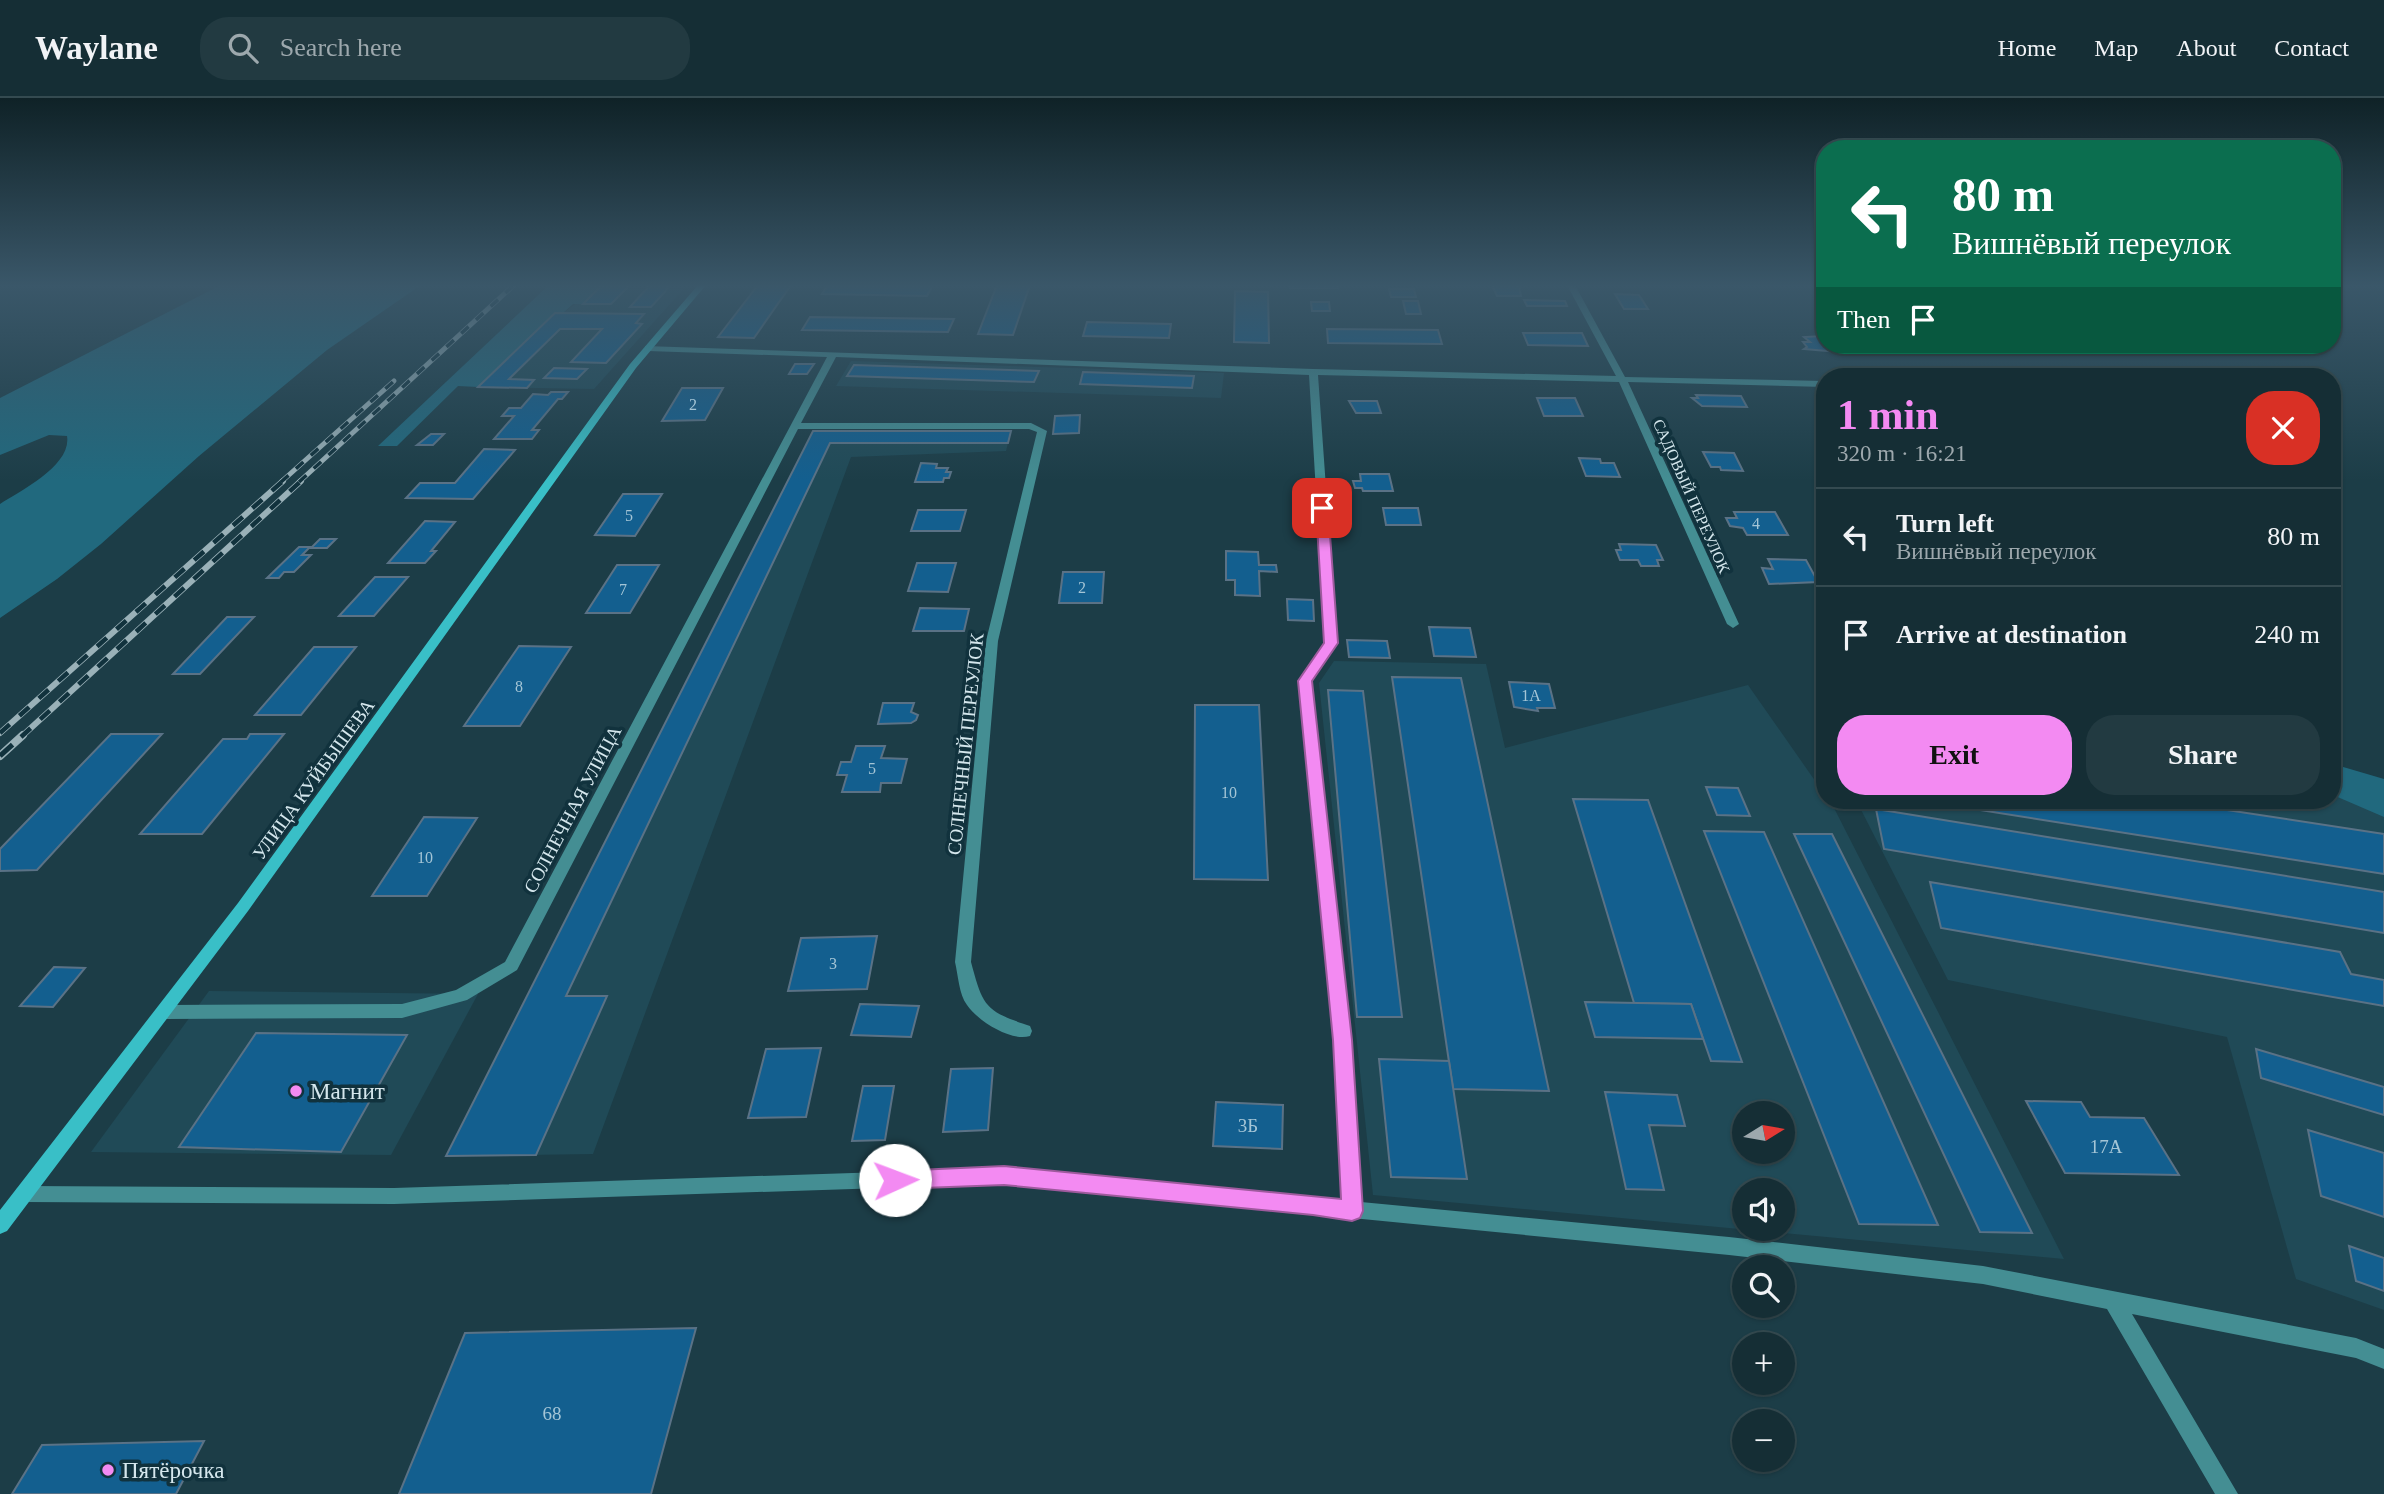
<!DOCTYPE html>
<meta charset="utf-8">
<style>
body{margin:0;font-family:"Times New Roman",serif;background:#223a41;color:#f1f3f6;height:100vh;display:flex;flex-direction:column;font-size:26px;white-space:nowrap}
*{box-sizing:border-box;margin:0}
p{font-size:23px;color:#9da8ad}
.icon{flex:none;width:38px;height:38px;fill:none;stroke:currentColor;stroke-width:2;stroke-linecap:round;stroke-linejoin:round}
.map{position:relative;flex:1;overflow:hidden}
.sheet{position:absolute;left:1816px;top:270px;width:525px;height:441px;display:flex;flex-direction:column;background:#152e35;border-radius:28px;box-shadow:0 2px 5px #0004,0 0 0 2px #344a50}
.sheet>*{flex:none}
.top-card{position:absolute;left:1816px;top:42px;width:525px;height:214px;border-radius:28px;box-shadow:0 2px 5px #0004,0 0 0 2px #344a50;background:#0b6e4f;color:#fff;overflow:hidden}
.needle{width:46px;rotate:79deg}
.tools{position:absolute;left:1732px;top:1003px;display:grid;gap:14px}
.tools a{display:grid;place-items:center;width:63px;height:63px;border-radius:50%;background:#152e35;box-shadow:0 2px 5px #0004,0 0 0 2px #344a50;font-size:35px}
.pin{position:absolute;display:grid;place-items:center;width:60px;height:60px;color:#fff;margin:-30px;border-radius:14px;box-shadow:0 4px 10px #0006}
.me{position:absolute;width:77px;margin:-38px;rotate:88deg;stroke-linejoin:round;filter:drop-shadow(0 0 5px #0008)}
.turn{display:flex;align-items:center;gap:24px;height:147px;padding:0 21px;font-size:32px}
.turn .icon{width:91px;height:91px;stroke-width:2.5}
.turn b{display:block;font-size:49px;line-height:60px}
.then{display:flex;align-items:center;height:66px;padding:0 21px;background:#0003;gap:14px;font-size:26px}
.round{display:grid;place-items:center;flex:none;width:74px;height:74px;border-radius:28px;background:#223a41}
.overview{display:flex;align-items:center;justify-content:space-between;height:119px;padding:0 21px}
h1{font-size:42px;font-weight:800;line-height:52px;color:#f38af2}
.action{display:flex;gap:14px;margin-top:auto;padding:14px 21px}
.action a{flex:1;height:80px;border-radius:28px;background:#f38af2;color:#111;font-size:28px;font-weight:800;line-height:80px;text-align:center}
.action a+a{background:#223a41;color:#f1f3f6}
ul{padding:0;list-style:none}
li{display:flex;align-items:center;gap:21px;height:98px;padding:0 21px;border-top:2px solid #344a50}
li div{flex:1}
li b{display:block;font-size:26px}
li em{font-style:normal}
header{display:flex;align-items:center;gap:42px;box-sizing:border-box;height:98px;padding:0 35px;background:#152e35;border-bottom:2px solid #344a50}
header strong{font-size:33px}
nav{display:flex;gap:38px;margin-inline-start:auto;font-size:24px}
.search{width:490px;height:63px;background:#223a41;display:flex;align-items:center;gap:18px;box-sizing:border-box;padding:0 24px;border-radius:28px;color:#9da8ad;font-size:26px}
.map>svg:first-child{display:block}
</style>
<header>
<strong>Waylane</strong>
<div class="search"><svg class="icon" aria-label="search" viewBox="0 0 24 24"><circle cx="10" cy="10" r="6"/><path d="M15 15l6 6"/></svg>Search here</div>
<nav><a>Home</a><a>Map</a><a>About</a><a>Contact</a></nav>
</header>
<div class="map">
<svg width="2384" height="1396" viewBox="0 0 2384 1396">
<rect width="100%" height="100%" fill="#1c3d47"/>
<!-- built -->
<g fill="#204a57" fill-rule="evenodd">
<polygon points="602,187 687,187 594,291 478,289 555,215 563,215"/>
<polygon points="851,263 1224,275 1221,300 836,288"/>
<polygon points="813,333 1011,333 1006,353 851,359 593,1056 446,1058"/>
<path d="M 1334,563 L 1486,566 L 1505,650 L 1748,587 L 1825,697 L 1825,702 L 1828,702 L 1834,710 L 2064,1161 L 1373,1097 L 1319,585 ZM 1745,1015 L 1783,1015 L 1783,1054 L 1745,1054 ZM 1745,1092 L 1783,1092 L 1783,1130 L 1745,1130 Z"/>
<polygon points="2333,698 2354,702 2384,714 2384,1212 2296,1181 2227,939 1948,882 1856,702 2333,702"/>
<polygon points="209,893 478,896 391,1057 91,1054"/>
</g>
<!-- green -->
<g fill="#21697e">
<path d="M 221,187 L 421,187 L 327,252 L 199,358 L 101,446 L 57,481 L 0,520 L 0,406 C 22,392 72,367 67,338 L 49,337 L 0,357 L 0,300 Z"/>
<polygon points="549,187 602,187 583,206 573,206 563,215 555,215 478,289 458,288 397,348 378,348"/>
<polygon points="2333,666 2384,681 2384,719 2333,697"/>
</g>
<!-- building -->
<g fill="#135f8f" stroke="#5a7286" stroke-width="2">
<polygon points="602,187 630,187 611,206 583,206"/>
<polygon points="650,187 671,187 651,209 630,209"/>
<polygon points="758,187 791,187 754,240 718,239"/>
<polygon points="828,187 933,187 927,198 822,196"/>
<polygon points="997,187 1030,187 1013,237 978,236"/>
<polygon points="1289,187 1337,187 1338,190 1290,190"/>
<polygon points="1492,187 1519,187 1521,198 1497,198"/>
<polygon points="1389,191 1414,191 1416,199 1391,199"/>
<polygon points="1235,193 1268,194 1269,245 1234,244"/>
<polygon points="1615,196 1639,197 1648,211 1624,211"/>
<polygon points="1524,202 1565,203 1567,208 1527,208"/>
<polygon points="1403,203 1418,203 1421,216 1406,216"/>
<polygon points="1311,204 1329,204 1330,213 1312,213"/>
<polygon points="555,215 644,216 636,225 642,226 606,265 571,264 602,231 560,231 509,281 534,282 527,290 478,289"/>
<polygon points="810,219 954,221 948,234 802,232"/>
<polygon points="1087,224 1171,226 1169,240 1083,238"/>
<polygon points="1327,231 1438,232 1442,246 1328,245"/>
<polygon points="1523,235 1582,235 1588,248 1528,247"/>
<polygon points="1823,238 1825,247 1839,248 1833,248 1839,254 1804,251 1807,249 1803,244 1810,244 1804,239"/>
<polygon points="795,266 814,266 807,276 789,276"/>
<polygon points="854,267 1039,273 1034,284 847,278"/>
<polygon points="554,270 587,271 577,281 544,280"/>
<polygon points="1083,274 1194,278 1192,290 1080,286"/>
<polygon points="682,290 723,290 705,322 662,323"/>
<polygon points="551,294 568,294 562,301 558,301 532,332 539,332 532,341 494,341 514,318 502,318 509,310 521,310 533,296 548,297"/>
<polygon points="1696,297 1741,298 1747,309 1702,308 1692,300 1698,300"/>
<polygon points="1537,300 1575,300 1583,318 1544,318"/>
<polygon points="1349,303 1377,303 1381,315 1356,315"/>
<polygon points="1080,317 1079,335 1053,336 1055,318"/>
<polygon points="813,333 1011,333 1008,345 830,345 566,898 607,898 536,1057 446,1058"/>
<polygon points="431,336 444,336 433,347 417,347"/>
<polygon points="484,351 515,352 473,401 406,400 420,385 455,385"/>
<polygon points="1703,354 1734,355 1743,373 1721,372 1720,369 1711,369"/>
<polygon points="1579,360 1600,361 1601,365 1614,365 1620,379 1586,378"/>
<polygon points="921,365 937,366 936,370 948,370 946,374 951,374 949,380 944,380 943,384 915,384"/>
<polygon points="1360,376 1389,376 1393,393 1363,393 1362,390 1355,390 1353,383 1361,383"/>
<polygon points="623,396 662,396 635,438 595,437"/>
<polygon points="1383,410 1418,410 1421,427 1386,427"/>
<polygon points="918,412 966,412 960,433 911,433"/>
<polygon points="1734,414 1775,414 1788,437 1747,437 1743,430 1730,428 1726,420 1737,420"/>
<polygon points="425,423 455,424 431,453 436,453 425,465 388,465"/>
<polygon points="320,441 336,441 327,450 311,450"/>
<polygon points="1619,446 1656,447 1663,462 1657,462 1659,468 1641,468 1638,462 1620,462 1616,452 1621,452"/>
<polygon points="299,449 310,449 302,457 311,457 294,474 284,474 279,480 267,480"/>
<polygon points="1226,453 1258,454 1259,467 1276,467 1277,474 1259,473 1260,498 1235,497 1235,482 1226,482"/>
<polygon points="1768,461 1806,462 1818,484 1769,486 1762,470 1773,471"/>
<polygon points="917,465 956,465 948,494 908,493"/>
<polygon points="617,467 659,467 630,515 586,515"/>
<polygon points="1063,474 1104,474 1102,505 1059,505"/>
<polygon points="375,479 408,479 374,518 339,518"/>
<polygon points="1287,501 1313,502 1314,523 1288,522"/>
<polygon points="920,510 969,511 964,533 913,533"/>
<polygon points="227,519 254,519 200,576 173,576"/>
<polygon points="1429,529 1470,530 1476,559 1434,558"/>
<polygon points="1347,542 1387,543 1390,560 1349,559"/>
<polygon points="519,548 571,549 520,628 464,628"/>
<polygon points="314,549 356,549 301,617 255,617"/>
<polygon points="1392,579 1461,580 1549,993 1453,991"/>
<polygon points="1509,584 1549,586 1555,610 1537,610 1538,613 1514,609"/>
<polygon points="1328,592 1363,593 1402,919 1357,919"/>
<polygon points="883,605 914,605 911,614 918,617 916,622 911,625 878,626"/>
<polygon points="1195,607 1259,607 1268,782 1194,781"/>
<polygon points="111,636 162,636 37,772 0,773 0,751"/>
<polygon points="250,636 284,636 202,736 140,736 223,641 247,641"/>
<polygon points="856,648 885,648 881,660 907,661 901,685 881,685 880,694 842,694 847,677 837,677 841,664 851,664"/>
<polygon points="1706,689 1738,690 1750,718 1717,717"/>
<polygon points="1573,701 1648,702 1742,964 1711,963 1691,906 1634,905"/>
<polygon points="1917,702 2161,702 2384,736 2384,776"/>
<polygon points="1876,711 2384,794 2384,835 1884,751"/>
<polygon points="424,719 477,720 427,798 372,798"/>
<polygon points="1704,733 1764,734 1938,1127 1859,1126"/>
<polygon points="1794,736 1832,736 2032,1135 1980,1134"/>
<polygon points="1930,784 2340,854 2351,876 2384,882 2384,908 1941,830"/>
<polygon points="877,838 867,891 788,893 801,840"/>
<polygon points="54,869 85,870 53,909 20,908"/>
<polygon points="1585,904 1691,906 1703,941 1595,939"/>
<polygon points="860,906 919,908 911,939 851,937"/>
<polygon points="256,935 407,937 341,1054 179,1049"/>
<polygon points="821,950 806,1019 748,1020 766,951"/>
<polygon points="2256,951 2384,989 2384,1017 2261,980"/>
<polygon points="1379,961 1449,963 1467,1081 1391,1079"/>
<polygon points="993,970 988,1032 943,1034 951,971"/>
<polygon points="863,988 894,988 885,1042 852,1043"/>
<polygon points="1605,994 1677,997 1685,1028 1649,1027 1664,1092 1626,1091"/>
<polygon points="2026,1003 2081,1004 2090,1019 2144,1020 2179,1077 2065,1075"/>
<polygon points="1216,1004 1283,1007 1282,1051 1213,1048"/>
<polygon points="2308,1032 2384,1055 2384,1119 2321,1098"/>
<polygon points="2349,1148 2384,1160 2384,1193 2356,1183"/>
<polygon points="696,1230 651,1396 399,1396 465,1235"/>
<polygon points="204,1343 176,1396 12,1396 42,1347"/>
</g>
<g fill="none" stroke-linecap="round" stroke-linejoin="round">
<!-- street -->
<path fill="#448e93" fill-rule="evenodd" d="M 1567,187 L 1575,187 L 1625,279 L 1825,283 L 1825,289 L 1628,284 L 1739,526 L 1733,530 L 1727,526 L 1619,284 L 1318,277 L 1337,545 L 1311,583 L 1350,942 L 1361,1104 L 1729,1139 L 1983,1168 L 2356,1240 L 2384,1251 L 2384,1271 L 2356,1260 L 2132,1216 L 2238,1396 L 2215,1396 L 2107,1211 L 1983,1186 L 1729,1157 L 1004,1086 L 394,1106 L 24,1104 L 17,1102 L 15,1096 L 17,1090 L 24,1088 L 394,1090 L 1004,1070 L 1342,1102 L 1334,942 L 1299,583 L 1325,545 L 1309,277 L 836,259 L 801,325 L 1031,325 L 1047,333 L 998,543 L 971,864 C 983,909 985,913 1030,928 L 1032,933 L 1030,938 C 1011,944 978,923 967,907 C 959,897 958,876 955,864 L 986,543 L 1037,334 L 1029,331 L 798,331 L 517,872 L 467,902 L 402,920 L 165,921 L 159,919 L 157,914 L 159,909 L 165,907 L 402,906 L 456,892 L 505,864 L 827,259 L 648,253 L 645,252 L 645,248 L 1313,271 L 1616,278 Z"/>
<!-- secondary -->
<polygon fill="#39bfc7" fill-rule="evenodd" points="698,187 706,187 636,270 248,813 7,1133 0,1136 0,1112 238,805 630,266"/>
<!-- rail-far2 casing -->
<g stroke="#9ab1b8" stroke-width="5">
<g id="rail-far2">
<polyline points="281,384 394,283"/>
<polyline points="299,384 514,187"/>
</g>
</g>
<!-- rail-far1 casing -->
<g stroke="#9ab1b8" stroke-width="6">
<g id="rail-far1">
<polyline points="0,635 283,383"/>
<polyline points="21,639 301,383"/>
</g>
</g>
<!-- rail casing -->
<g stroke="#9ab1b8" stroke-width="8">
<polyline id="rail" points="0,658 23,637"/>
</g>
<!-- rail-far2 -->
<use href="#rail-far2" stroke="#11323d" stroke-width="3.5" stroke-dasharray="10" stroke-linecap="butt"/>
<!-- rail-far1 -->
<use href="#rail-far1" stroke="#11323d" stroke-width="4.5" stroke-dasharray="13" stroke-linecap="butt"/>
<!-- rail -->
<use href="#rail" stroke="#11323d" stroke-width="5" stroke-dasharray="17" stroke-linecap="butt"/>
</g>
<!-- sky -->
<linearGradient id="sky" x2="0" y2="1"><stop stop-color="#0f2227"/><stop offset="0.49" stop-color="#3a5769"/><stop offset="1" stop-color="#3a5769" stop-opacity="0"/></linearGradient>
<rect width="2384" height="383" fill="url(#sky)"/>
<!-- route -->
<polygon fill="#f38af2" stroke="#9e5a9d" stroke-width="2" points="1322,406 1328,410 1338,545 1312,583 1352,942 1363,1113 1360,1120 1352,1123 1313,1117 1004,1087 895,1091 888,1089 885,1082 888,1075 895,1073 1004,1068 1341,1101 1333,942 1298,583 1324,545 1316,410"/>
<!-- markers -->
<g fill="#f38af2" stroke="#11323d" stroke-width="2.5">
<circle cx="296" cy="993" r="7"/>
<circle cx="108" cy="1372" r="7"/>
</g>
<g text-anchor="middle" stroke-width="7" stroke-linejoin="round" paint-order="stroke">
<!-- number labels -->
<g font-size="16" fill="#a4c5d6">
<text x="693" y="312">2</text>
<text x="629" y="423">5</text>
<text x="1756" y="431">4</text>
<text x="1082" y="495">2</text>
<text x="623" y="497">7</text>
<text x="519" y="594">8</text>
<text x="1531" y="603">1А</text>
<text x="872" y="676">5</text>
<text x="1229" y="700">10</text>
<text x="425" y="765">10</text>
<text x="833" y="871">3</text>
</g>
<!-- far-street labels -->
<g font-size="16" fill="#d5e7ed" stroke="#11323d">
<text transform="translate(1692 398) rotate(66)" y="6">САДОВЫЙ ПЕРЕУЛОК</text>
</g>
<!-- street labels -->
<g font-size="19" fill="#d5e7ed" stroke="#11323d">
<text transform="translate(965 646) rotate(-84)" y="7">СОЛНЕЧНЫЙ ПЕРЕУЛОК</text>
<text transform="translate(313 681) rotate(-54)" y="7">УЛИЦА КУЙБЫШЕВА</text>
<text transform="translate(572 711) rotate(-62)" y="7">СОЛНЕЧНАЯ УЛИЦА</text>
</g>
<!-- near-number labels -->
<g font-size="19" fill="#a4c5d6">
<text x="1248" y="1034">3Б</text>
<text x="2106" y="1055">17А</text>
<text x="552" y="1322">68</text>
</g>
<!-- near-poi labels -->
<g font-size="23" fill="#d5e7ed" stroke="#11323d" text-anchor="start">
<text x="310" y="1001">Магнит</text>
<text x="122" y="1380">Пятёрочка</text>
</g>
</g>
</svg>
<div class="tools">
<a><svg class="needle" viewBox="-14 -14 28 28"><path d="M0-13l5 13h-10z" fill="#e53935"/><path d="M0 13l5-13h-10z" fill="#9da8ad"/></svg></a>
<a><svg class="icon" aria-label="sound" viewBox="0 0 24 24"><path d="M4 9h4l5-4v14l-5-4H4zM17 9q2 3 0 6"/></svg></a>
<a><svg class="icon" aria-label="search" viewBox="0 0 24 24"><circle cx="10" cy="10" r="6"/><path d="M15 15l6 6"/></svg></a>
<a>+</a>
<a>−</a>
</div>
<div class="pin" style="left:1322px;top:410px;background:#d93025"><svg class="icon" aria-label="arrive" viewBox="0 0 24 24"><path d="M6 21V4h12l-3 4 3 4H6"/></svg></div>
<svg class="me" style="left:895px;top:1082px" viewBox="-20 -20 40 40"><circle r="19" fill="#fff"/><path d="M0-13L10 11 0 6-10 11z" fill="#f38af2"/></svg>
<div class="top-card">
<div class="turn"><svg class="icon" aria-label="left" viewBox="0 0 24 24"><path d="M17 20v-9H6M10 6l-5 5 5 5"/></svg><div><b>80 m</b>Вишнёвый переулок</div></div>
<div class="then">Then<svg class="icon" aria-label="arrive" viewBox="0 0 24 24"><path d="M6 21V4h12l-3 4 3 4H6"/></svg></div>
</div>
<section class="sheet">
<div class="overview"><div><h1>1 min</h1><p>320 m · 16:21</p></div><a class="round" style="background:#d93025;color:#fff"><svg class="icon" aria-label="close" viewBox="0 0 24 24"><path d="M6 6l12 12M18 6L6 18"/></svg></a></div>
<ul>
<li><svg class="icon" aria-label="left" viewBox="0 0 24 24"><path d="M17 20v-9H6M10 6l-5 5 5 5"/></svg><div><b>Turn left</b><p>Вишнёвый переулок</p></div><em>80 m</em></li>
<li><svg class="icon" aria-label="arrive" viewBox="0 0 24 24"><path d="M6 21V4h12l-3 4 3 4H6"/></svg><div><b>Arrive at destination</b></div><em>240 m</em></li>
</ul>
<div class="action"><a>Exit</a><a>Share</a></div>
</section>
</div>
